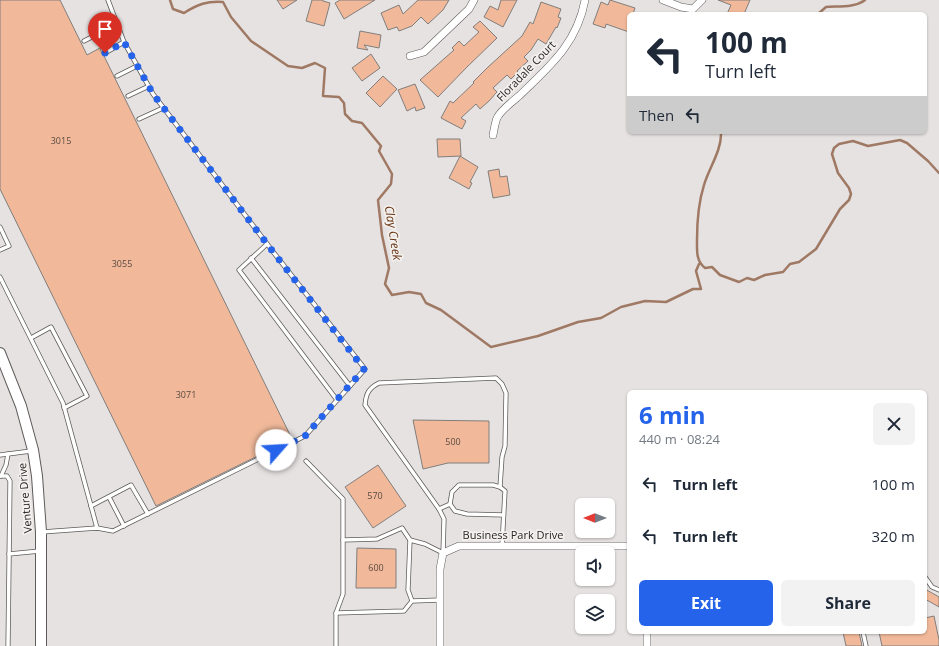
<!DOCTYPE html>
<meta charset="utf-8">
<style>
body{margin:0;font-family:"Open Sans",sans-serif;background:#f2f2f3;color:#1f2937;height:100vh;display:flex;flex-direction:column;font-size:15px;white-space:nowrap}
*{box-sizing:border-box;margin:0}
p{font-size:13px;color:#747a83}
.icon{flex:none;width:22px;height:22px;fill:none;stroke:currentColor;stroke-width:2;stroke-linecap:round;stroke-linejoin:round}
.map{position:relative;flex:1;overflow:hidden}
.panel{position:absolute;left:627px;top:390px;width:300px;height:244px;display:flex;flex-direction:column;background:#fff;border-radius:6px;box-shadow:0 1px 3px #0004}
.panel>*{flex:none}
.hud{position:absolute;left:627px;top:12px;width:300px;height:122px;border-radius:6px;box-shadow:0 1px 3px #0004;background:#fff;color:#1f2937;overflow:hidden}
.needle{width:26px;rotate:270deg}
.buttons{position:absolute;left:575px;top:498px;display:grid;gap:8px}
.buttons a{display:grid;place-items:center;width:40px;height:40px;border-radius:6px;background:#fff;box-shadow:0 1px 3px #0004;font-size:20px}
.pin{position:absolute;display:grid;place-items:center;width:34px;height:34px;color:#fff;margin:-41px -17px;border-radius:50% 50% 50% 0;rotate:-45deg;box-shadow:0 0 4px #0007}
.pin .icon{rotate:45deg}
.me{position:absolute;width:44px;margin:-22px;rotate:64deg;stroke-linejoin:round;filter:drop-shadow(0 0 3px #0008)}
.turn{display:flex;align-items:center;gap:14px;height:84px;padding:0 12px;font-size:18px}
.turn .icon{width:52px;height:52px;stroke-width:2.5}
.turn b{display:block;font-size:28px;line-height:34px}
.then{display:flex;align-items:center;height:38px;padding:0 12px;background:#0003;gap:8px;font-size:15px}
.round{display:grid;place-items:center;flex:none;width:42px;height:42px;border-radius:6px;background:#f2f2f3}
.summary{display:flex;align-items:center;justify-content:space-between;height:68px;padding:0 12px}
h1{font-size:24px;font-weight:700;line-height:30px;color:#2563eb}
.cta{display:flex;gap:8px;margin-top:auto;padding:8px 12px}
.cta a{flex:1;height:46px;border-radius:6px;background:#2563eb;color:#fff;font-size:16px;font-weight:700;line-height:46px;text-align:center}
.cta a+a{background:#f2f2f3;color:#1f2937}
ul{padding:0;list-style:none}
li{display:flex;align-items:center;gap:12px;height:52px;padding:0 12px}
li div{flex:1}
li b{display:block;font-size:15px}
li em{font-style:normal}
.map>svg:first-child{display:block}
</style>
<div class="map">
<svg width="939" height="646" viewBox="0 0 939 646">
<rect width="100%" height="100%" fill="#e6e2e1"/>
<g fill="none" stroke-linecap="round" stroke-linejoin="round">
<!-- stream -->
<g stroke="#9f7964" stroke-width="2.5">
<path d="M 170,0 L 173,9 L 184,13 C 198,4 207,1 223,2 L 231,17 L 251,41 L 288,66 L 302,68 L 315,63 L 325,68 L 323,96 L 339,97 L 344,103 L 345,114 L 352,121 L 362,123 L 381,146 L 379,151 L 392,174 L 391,184 L 378,200 L 382,235 L 389,268 L 385,284 L 392,295 L 409,292 L 421,294 L 426,303 L 441,310 L 491,347 L 538,336 L 578,322 L 601,318 L 621,307 L 645,301 L 666,302 L 693,289 L 701,289 L 696,271 L 699,264"/>
<path d="M 818,14 L 826,7 C 838,6 855,8 865,0"/>
<path d="M 721,132 C 722,150 709,168 704,185 C 698,204 697,220 697,240 C 697,251 696,261 705,268 L 712,267 L 720,275 L 739,282 L 747,278 L 754,280 L 765,275 L 783,272 L 790,264 L 799,262 L 816,249 L 840,209 L 849,200 L 851,194 L 849,188 L 838,173 L 832,154 L 834,148 L 839,144 L 853,141 L 868,146 L 900,140 L 907,143 L 928,161 L 939,173"/>
</g>
</g>
<!-- building -->
<g fill="#f1b99a" stroke="#817e7c">
<polygon points="0,0 60,0 87,55 100,48 102,54 104,56 292,439 156,506 0,189"/>
<polygon points="277,0 297,0 283,9"/>
<polygon points="312,0 323,0 323,1 330,3 324,26 306,21"/>
<polygon points="340,0 375,0 344,19 335,3"/>
<polygon points="418,0 449,0 443,10 428,24 421,17 412,26 399,31 397,27 388,30 381,13 399,5 403,14"/>
<polygon points="501,0 517,0 503,27 484,17 490,6 498,10"/>
<polygon points="610,0 635,8 633,14 629,14 629,32 606,24 605,28 593,24 601,2 608,5"/>
<polygon points="718,0 750,0 744,14 727,14 731,5"/>
<polygon points="541,2 561,9 558,17 561,18 557,28 556,27 546,44 538,39 531,50 524,57 528,61 517,71 518,72 511,79 507,75 493,88 497,92 489,101 480,109 476,104 461,118 466,121 462,129 441,118 450,101 453,103 474,83 473,82 487,68 522,36 530,22 533,24"/>
<polygon points="480,21 497,38 467,67 438,97 420,80 454,50 452,48 459,41 464,46 479,32 473,27"/>
<polygon points="360,31 381,35 379,48 364,45 368,50 357,48"/>
<polygon points="371,54 380,68 362,81 352,68"/>
<polygon points="383,76 397,89 380,107 366,93"/>
<polygon points="415,84 425,108 416,111 415,107 407,111 398,90"/>
<polygon points="437,139 460,139 461,156 438,157"/>
<polygon points="460,156 478,167 470,182 472,183 469,189 449,178"/>
<polygon points="499,169 500,177 507,176 510,195 493,198 488,171"/>
<polygon points="413,420 489,421 489,463 448,463 423,469"/>
<polygon points="378,465 406,506 373,528 345,487"/>
<polygon points="357,548 396,549 396,588 356,588"/>
<polygon points="925,589 939,597 939,607 925,599"/>
<polygon points="934,616 939,640 939,646 882,646 879,632 925,632 925,618"/>
<polygon points="843,632 859,632 862,646 846,646"/>
</g>
<g fill="none" stroke-linecap="round" stroke-linejoin="round">
<!-- lane casing -->
<g stroke="#5e5b5a" stroke-width="5">
<g id="lane">
<polyline points="84,41 117,24"/>
<polyline points="105,53 124,42"/>
<polyline points="117,76 137,66"/>
<polyline points="128,96 149,86"/>
<polyline points="139,119 163,108"/>
<polyline points="0,227 9,246 0,250"/>
<polyline points="267,244 239,270 337,400"/>
<polyline points="251,258 350,386"/>
<polyline points="0,277 63,403 97,528"/>
<polyline points="31,338 51,327 87,396 64,408"/>
<polyline points="0,455 31,451"/>
<polyline points="306,461 343,499 343,540"/>
<polyline points="0,476 7,476 10,481 8,646"/>
<polyline points="1,476 6,465 8,454"/>
<polyline points="109,497 124,526"/>
<polyline points="91,506 131,485 148,514"/>
<polyline points="439,509 450,504"/>
<polyline points="42,532 97,528 113,531 305,436 365,369 274,253 153,94 124,42 108,0"/>
<polyline points="502,546 505,491 500,487 493,485 459,485 452,492 450,504 455,511 467,514 504,515"/>
<polyline points="9,554 40,551"/>
<polyline points="925,577 932,587 939,590"/>
<path d="M 412,601 L 408,590 L 410,540 L 425,544 L 443,553 L 444,519 L 439,509 L 365,405 C 366,393 369,388 379,383 L 496,378 L 502,384 L 506,393 L 505,446 L 502,457 L 500,487"/>
<polyline points="336,613 404,611 412,601 440,600"/>
<polyline points="863,632 866,646"/>
<polyline points="336,646 336,613 343,594 343,540 377,539 402,528 410,540"/>
</g>
</g>
<!-- street casing -->
<g stroke="#5e5b5a" stroke-width="8">
<g id="street">
<polyline points="663,0 681,7 693,9 702,0"/>
<polyline points="410,56 424,52 469,9 474,0"/>
<path d="M 493,135 C 494,130 495,123 497,118 C 500,111 513,101 519,96 C 549,67 577,44 585,0"/>
<polyline points="647,632 647,646"/>
<polyline points="440,646 440,569 443,553 459,546 629,546"/>
</g>
</g>
<!-- secondary casing -->
<g stroke="#5e5b5a" stroke-width="12">
<polyline id="secondary" points="0,353 21,406 33,450 37,476 41,532 41,646"/>
</g>
<!-- lane -->
<use href="#lane" stroke="#fff" stroke-width="3.5"/>
<!-- street -->
<use href="#street" stroke="#fff" stroke-width="7"/>
<!-- secondary -->
<use href="#secondary" stroke="#fff" stroke-width="10"/>
</g>
<g fill="none" stroke-linecap="round" stroke-linejoin="round">
<!-- route -->
<polyline stroke="#2563eb" stroke-width="7" stroke-dasharray="0 12.6" points="105,53 124,42 153,94 274,253 364,369 305,436 276,450"/>
</g>
<g text-anchor="middle" stroke-width="3.5" stroke-linejoin="round" paint-order="stroke">
<!-- number labels -->
<g font-size="9" fill="#5a4b42">
<text x="61" y="144">3015</text>
<text x="122" y="267">3055</text>
<text x="186" y="398">3071</text>
<text x="453" y="445">500</text>
<text x="375" y="499">570</text>
<text x="376" y="571">600</text>
</g>
<!-- street labels -->
<g font-size="11" fill="#272625" stroke="#f3f0ee">
<text transform="translate(526 71) rotate(-46)" y="4">Floradale Court</text>
<text transform="translate(25 498) rotate(-95)" y="4">Venture Drive</text>
<text x="513" y="539">Business Park Drive</text>
</g>
<!-- water labels -->
<g font-size="12" font-style="italic" fill="#653211" stroke="#f3f0ee">
<text transform="translate(393 233) rotate(81)" y="4">Clay Creek</text>
</g>
</g>
</svg>
<div class="buttons">
<a><svg class="needle" viewBox="-14 -14 28 28"><path d="M0-13l5 13h-10z" fill="#e53935"/><path d="M0 13l5-13h-10z" fill="#747a83"/></svg></a>
<a><svg class="icon" aria-label="sound" viewBox="0 0 24 24"><path d="M4 9h4l5-4v14l-5-4H4zM17 9q2 3 0 6"/></svg></a>
<a><svg class="icon" aria-label="layers" viewBox="0 0 24 24"><path d="M12 4l9 5-9 5-9-5zM3 14l9 5 9-5"/></svg></a>
</div>
<div class="pin" style="left:105px;top:53px;background:#d93025"><svg class="icon" aria-label="arrive" viewBox="0 0 24 24"><path d="M6 21V4h12l-3 4 3 4H6"/></svg></div>
<svg class="me" style="left:276px;top:450px" viewBox="-20 -20 40 40"><circle r="19" fill="#fff"/><path d="M0-13L10 11 0 6-10 11z" fill="#2563eb"/></svg>
<div class="hud">
<div class="turn"><svg class="icon" aria-label="left" viewBox="0 0 24 24"><path d="M17 20v-9H6M10 6l-5 5 5 5"/></svg><div><b>100 m</b>Turn left</div></div>
<div class="then">Then<svg class="icon" aria-label="left" viewBox="0 0 24 24"><path d="M17 20v-9H6M10 6l-5 5 5 5"/></svg></div>
</div>
<section class="panel">
<div class="summary"><div><h1>6 min</h1><p>440 m · 08:24</p></div><a class="round"><svg class="icon" aria-label="close" viewBox="0 0 24 24"><path d="M6 6l12 12M18 6L6 18"/></svg></a></div>
<ul>
<li><svg class="icon" aria-label="left" viewBox="0 0 24 24"><path d="M17 20v-9H6M10 6l-5 5 5 5"/></svg><div><b>Turn left</b></div><em>100 m</em></li>
<li><svg class="icon" aria-label="left" viewBox="0 0 24 24"><path d="M17 20v-9H6M10 6l-5 5 5 5"/></svg><div><b>Turn left</b></div><em>320 m</em></li>
</ul>
<div class="cta"><a>Exit</a><a>Share</a></div>
</section>
</div>
